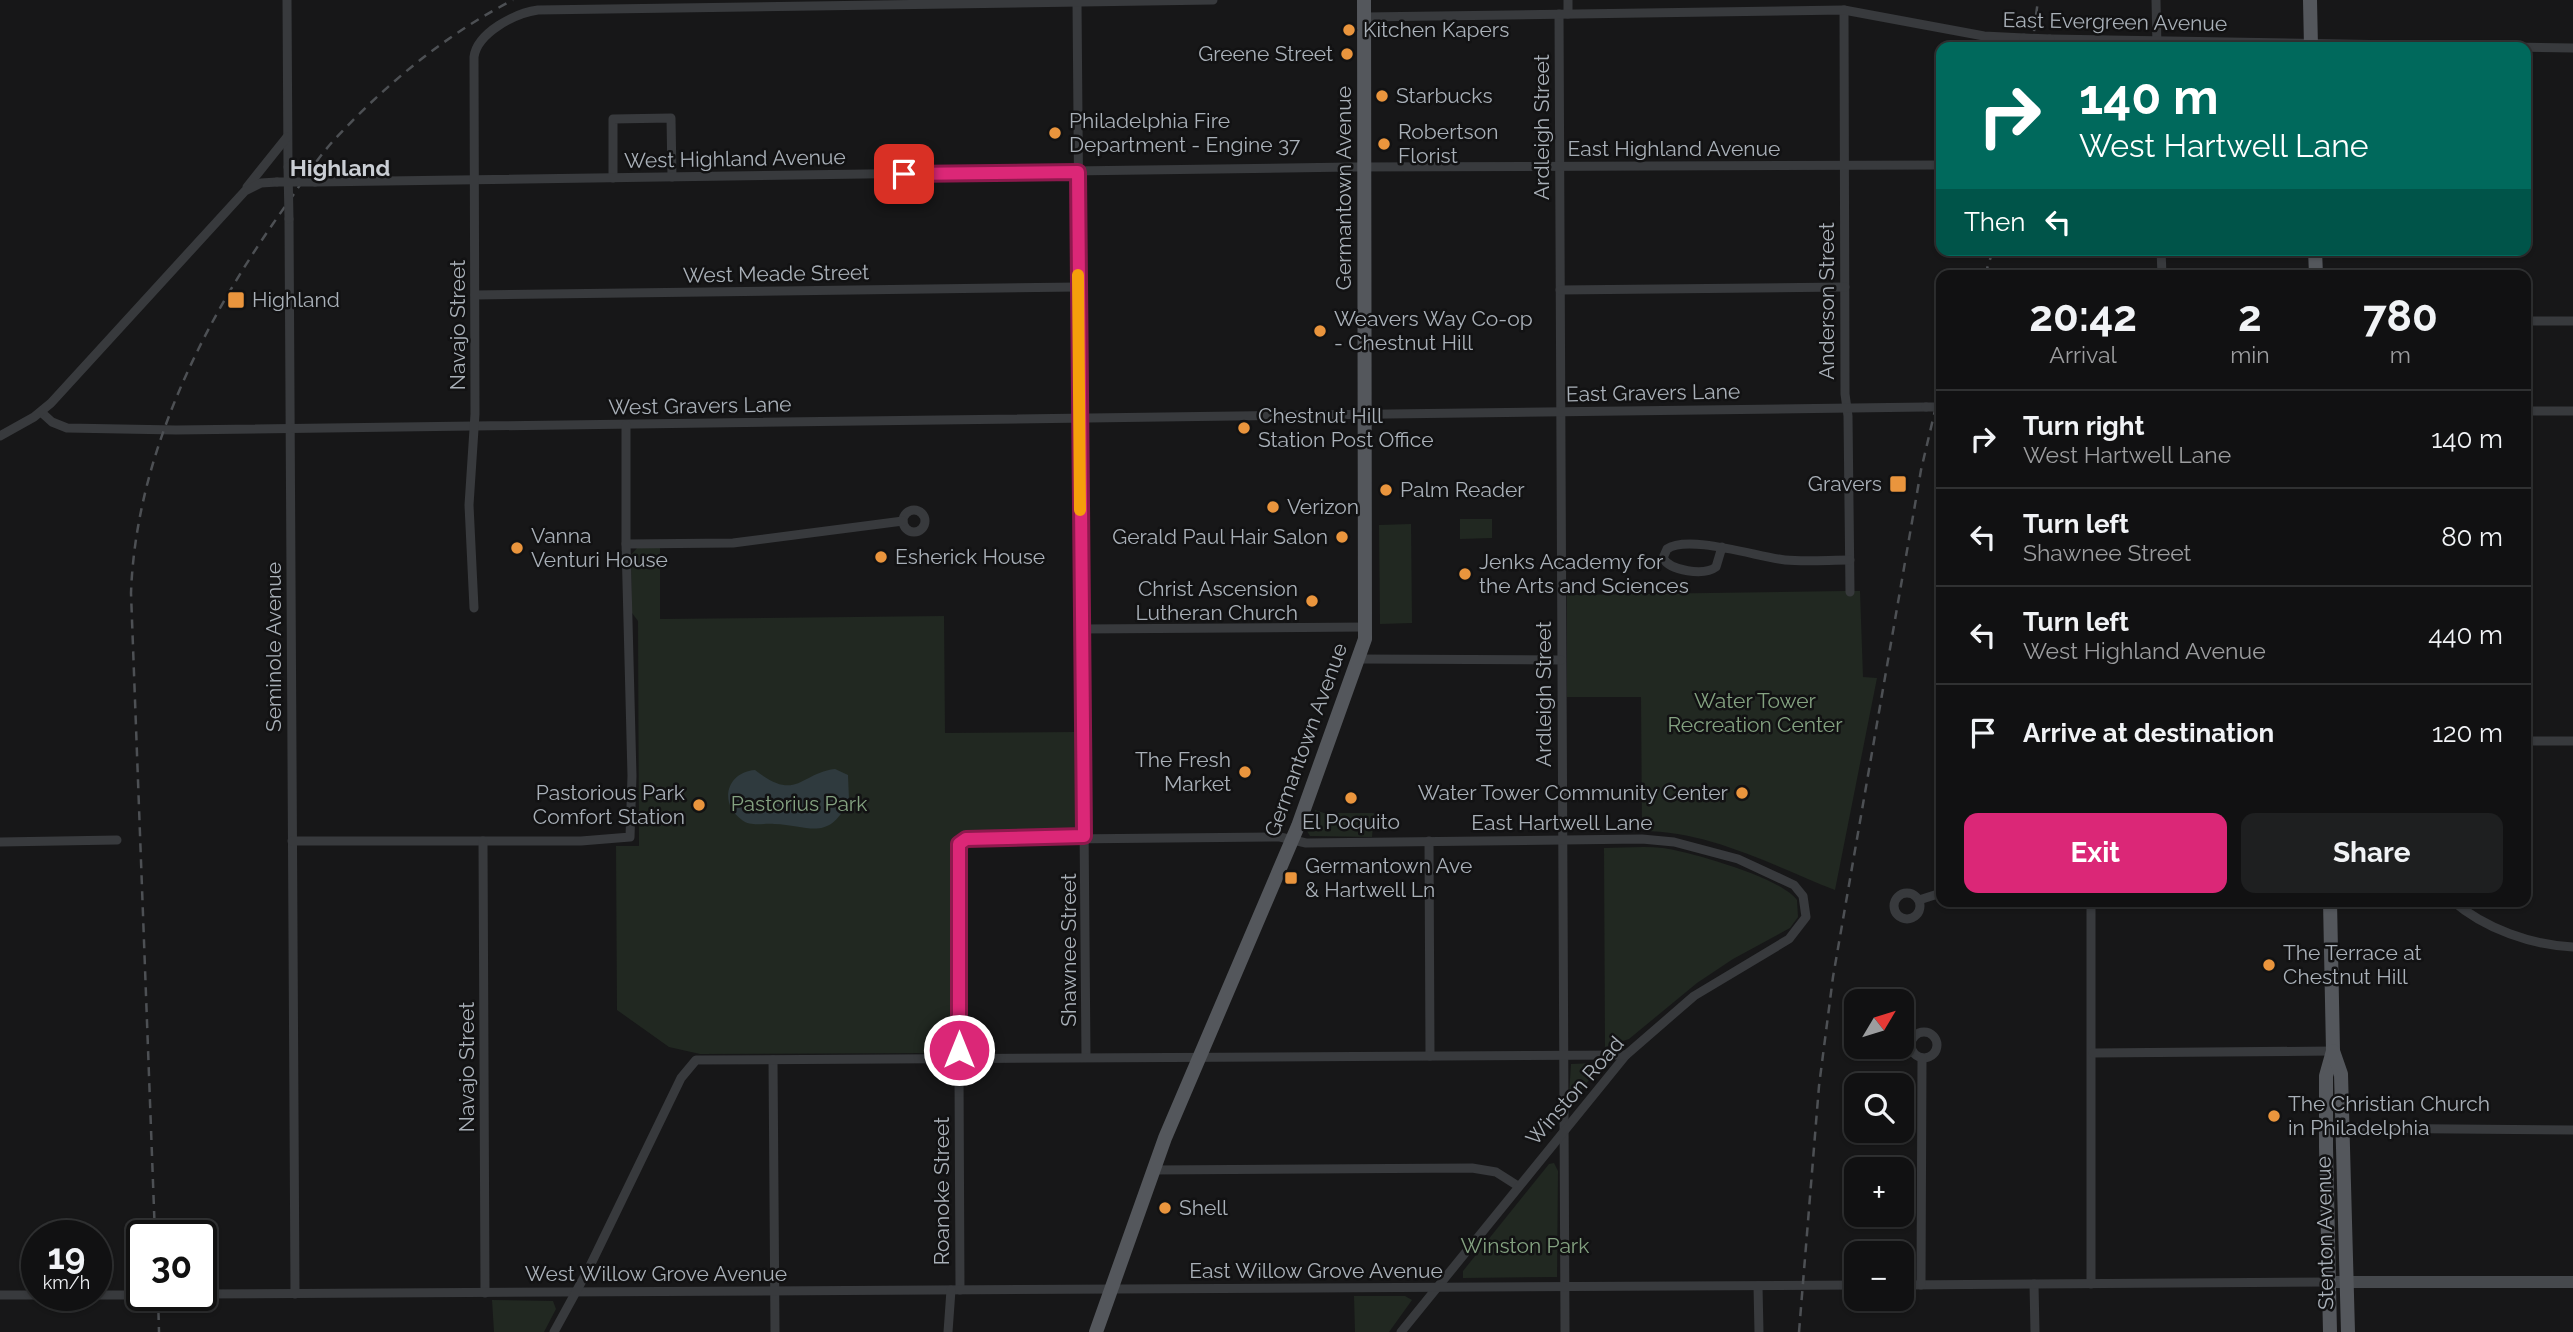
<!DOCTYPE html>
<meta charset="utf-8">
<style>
body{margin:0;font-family:Raleway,sans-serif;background:#1e1f20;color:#f1f3f6;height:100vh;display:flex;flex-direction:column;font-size:26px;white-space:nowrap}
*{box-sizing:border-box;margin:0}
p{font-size:23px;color:#9c9d9f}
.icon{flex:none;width:38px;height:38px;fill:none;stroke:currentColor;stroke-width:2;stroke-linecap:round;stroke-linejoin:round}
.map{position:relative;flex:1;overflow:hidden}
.panel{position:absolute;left:1936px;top:270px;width:595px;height:637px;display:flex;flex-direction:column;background:#111112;border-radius:14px;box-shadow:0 2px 5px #0004,0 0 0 2px #303132}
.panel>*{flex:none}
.top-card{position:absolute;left:1936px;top:42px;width:595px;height:214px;border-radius:14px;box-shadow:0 2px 5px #0004,0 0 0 2px #303132;background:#00695c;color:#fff;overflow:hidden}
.needle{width:46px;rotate:52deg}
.controls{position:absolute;left:1844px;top:989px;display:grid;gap:14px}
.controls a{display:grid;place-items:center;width:70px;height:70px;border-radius:14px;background:#111112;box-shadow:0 2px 5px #0004,0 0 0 2px #303132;font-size:35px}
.speed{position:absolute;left:21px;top:1220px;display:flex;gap:14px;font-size:35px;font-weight:700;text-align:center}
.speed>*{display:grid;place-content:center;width:91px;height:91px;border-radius:50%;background:#111112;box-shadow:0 2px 5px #0004,0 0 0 2px #303132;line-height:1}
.speed small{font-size:18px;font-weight:400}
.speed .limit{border:4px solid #111;border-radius:10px;background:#fff;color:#111}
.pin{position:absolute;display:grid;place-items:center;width:60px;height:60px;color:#fff;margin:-30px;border-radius:14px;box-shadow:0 4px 10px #0006}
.me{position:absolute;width:77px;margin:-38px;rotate:0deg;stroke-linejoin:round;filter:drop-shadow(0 0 5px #0008)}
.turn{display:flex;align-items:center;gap:24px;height:147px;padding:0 28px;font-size:32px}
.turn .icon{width:91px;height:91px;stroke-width:2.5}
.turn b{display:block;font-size:49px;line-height:60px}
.then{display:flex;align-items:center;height:66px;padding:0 28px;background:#0003;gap:14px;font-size:26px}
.eta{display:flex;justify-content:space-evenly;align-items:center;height:119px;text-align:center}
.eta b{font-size:42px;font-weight:700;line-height:49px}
.action{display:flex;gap:14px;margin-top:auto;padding:14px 28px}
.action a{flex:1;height:80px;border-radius:14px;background:#db2777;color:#fff;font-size:28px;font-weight:700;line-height:80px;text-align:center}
.action a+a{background:#1e1f20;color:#f1f3f6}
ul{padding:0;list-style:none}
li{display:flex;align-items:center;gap:21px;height:98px;padding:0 28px;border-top:2px solid #303132}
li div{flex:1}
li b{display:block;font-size:26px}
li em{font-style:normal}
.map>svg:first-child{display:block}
</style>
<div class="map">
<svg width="2573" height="1332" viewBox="0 0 2573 1332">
<rect width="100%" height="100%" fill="#171718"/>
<!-- green -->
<g fill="#212821">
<polygon points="1460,519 1492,519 1492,538 1460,539"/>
<polygon points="1411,524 1412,623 1380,624 1379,525"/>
<polygon points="637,548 660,548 660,619 944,616 945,733 1076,732 1079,827 1077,832 1064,835 967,834 954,843 953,1049 950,1053 700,1054 669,1047 617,1010 616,846 639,846 638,621 632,613 631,555"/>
<path d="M 1844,591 L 1860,591 L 1863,677 L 1877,678 L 1835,890 C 1774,866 1710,831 1642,831 L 1641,697 L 1567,697 L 1567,595 Z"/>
<polygon points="1315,810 1324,813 1374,813 1372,837 1310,836 1307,831"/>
<path d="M 1604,848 C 1623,848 1644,846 1663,848 C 1691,852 1782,878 1797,900 L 1798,917 L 1790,928 L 1733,959 L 1697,983 L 1629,1039 L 1605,1047 Z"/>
<polygon points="1571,1064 1595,1063 1600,1067 1574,1098 1569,1095"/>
<polygon points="1554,1163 1558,1171 1557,1277 1463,1278 1463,1271 1549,1164"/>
<polygon points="1354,1296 1405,1296 1412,1300 1389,1332 1355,1332"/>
<polygon points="492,1300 553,1301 556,1309 544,1332 494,1332"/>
</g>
<!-- water -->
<path fill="#2f3a3e" d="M 835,769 L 848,775 L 849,800 C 828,843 810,825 774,824 C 764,823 751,827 742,820 C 718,803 727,772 755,770 C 797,803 800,773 835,769 Z"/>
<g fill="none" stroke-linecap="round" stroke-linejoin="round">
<!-- street -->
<g stroke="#383a3d" stroke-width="9">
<polyline points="287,0 288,167"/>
<polyline points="1568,0 1568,14"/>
<polyline points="2156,0 2157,47"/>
<polyline points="1077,2 1086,1057"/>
<polyline points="1844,10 1845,394 1848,416 1850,592"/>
<polyline points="1559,14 1565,1332"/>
<polyline points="1365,17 1844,10 1984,36 2024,38"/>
<polyline points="2050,39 2573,48"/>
<polyline points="613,178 613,119 671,118 672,177"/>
<polyline points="315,182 1351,167 1941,165"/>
<polyline points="247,187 287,137"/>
<polyline points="289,219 295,1294"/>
<polyline points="2161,250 2162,275"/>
<polyline points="1560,290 1845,287"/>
<polyline points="475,295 1078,287"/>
<polyline points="2525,321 2573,321"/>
<polyline points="2525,411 2573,411"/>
<polyline points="41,412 52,422 67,428 176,430 1926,407"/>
<polyline points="0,436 34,417 51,403 245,191 261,183 277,182"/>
<circle cx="914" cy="521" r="11"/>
<polyline points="626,544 733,543 903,521"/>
<path d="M 1722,547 L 1716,567 C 1704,576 1670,571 1663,558 L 1667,549 C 1688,534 1758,557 1785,560 C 1806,562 1829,560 1850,560"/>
<path d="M 474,608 L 469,505 L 475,414 L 474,57 C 477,33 515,13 538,10 L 1213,0"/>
<polyline points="1081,629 1366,627"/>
<polyline points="1359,659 1561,660"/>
<polyline points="2525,741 2573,741"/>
<polyline points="292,841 581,841 630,837 632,776 626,544 626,425"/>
<polyline points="483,841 485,1293"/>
<polyline points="1429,841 1430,1056"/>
<polyline points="0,842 117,840"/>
<circle cx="1907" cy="906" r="13"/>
<polyline points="1919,900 1941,893"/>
<polyline points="2091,901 2091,1284"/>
<path d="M 2453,901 C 2485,929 2532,945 2573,947"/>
<circle cx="1924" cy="1045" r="13"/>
<polyline points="2093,1053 2333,1051"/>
<polyline points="773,1060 775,1332"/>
<polyline points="2338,1128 2573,1130"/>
<polyline points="1153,1170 1472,1168 1496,1172 1518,1186"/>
<polyline points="2034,1284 2035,1332"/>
<polyline points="1902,1285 2329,1282"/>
<polyline points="1921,1285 1922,1058"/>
<polyline points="1758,1286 1759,1332"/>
<polyline points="960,1290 958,852 964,840 1280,837 1306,843 1642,839 1674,842 1738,859 1794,885 1803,896 1806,917 1789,939 1694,996 1626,1055 1401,1332"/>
<polyline points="201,1294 1857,1285"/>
<polyline points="0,1295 142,1295"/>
<polyline points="554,1332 589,1268 681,1078 696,1060 1626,1055"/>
<polyline points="948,1332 951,1290"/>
</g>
<!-- secondary -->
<polyline stroke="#46494d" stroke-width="12" points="2329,1282 2573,1282"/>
<!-- primary -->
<g stroke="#54575c" stroke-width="14">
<polyline points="2310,0 2311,47"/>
<polyline points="2315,250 2316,275"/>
<polyline points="2330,901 2333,1051 2326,1076 2326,1147 2330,1332"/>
<polyline points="2333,1051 2341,1074 2348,1332"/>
<polyline points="1096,1332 1165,1138 1298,826 1365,639 1364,0"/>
</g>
<!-- rail -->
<g stroke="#4d5054" stroke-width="2.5" stroke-dasharray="9 7" stroke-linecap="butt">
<polyline points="2032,47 2038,0"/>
<polyline points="1985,275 1993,250"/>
<path d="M 155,1236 L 131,593 C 136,454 204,320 284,208 C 300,186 315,161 334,140 C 386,84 445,35 513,0"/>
<polyline points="158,1295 159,1332"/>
<polyline points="1799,1332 1819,1086 1833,977 1921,470 1941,385"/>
</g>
<!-- street-bridge -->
<g stroke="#383a3d" stroke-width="9">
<polyline points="2024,38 2050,39"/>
<polyline points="288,167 289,219"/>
<polyline points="277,182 315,182"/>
<polyline points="1926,407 1941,407"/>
</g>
</g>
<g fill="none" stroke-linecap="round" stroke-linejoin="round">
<!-- route casing -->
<g stroke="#8e194d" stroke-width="18">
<polyline id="route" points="904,174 1078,172 1084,836 966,839 959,844 959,1050"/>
</g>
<!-- route -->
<use href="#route" stroke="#db2777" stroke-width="12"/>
<!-- slow -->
<polyline stroke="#f59e0b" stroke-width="12" points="1078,275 1080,510"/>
</g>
<!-- markers -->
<g fill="#ea953d" stroke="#121213" stroke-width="2.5">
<circle cx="1349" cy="30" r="7"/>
<circle cx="1347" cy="54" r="7"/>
<circle cx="1382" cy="96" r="7"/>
<circle cx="1055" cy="133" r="7"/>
<circle cx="1384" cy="144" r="7"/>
<rect x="227" y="291" width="18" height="18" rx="3.5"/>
<circle cx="1320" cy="331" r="7"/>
<circle cx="1244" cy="428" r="7"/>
<rect x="1889" y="475" width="18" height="18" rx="3.5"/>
<circle cx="1386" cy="490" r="7"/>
<circle cx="1273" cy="507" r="7"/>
<circle cx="1342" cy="537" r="7"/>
<circle cx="517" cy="548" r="7"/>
<circle cx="881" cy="557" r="7"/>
<circle cx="1465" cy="574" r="7"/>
<circle cx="1312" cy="601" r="7"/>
<circle cx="1245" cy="772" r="7"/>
<circle cx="1742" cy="793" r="7"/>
<circle cx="1351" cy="798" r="7"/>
<circle cx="699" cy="805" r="7"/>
<rect x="1284" y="871" width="14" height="14" rx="3.5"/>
<circle cx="2269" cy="965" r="7"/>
<circle cx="2274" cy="1116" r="7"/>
<circle cx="1165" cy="1208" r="7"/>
</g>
<g text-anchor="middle" stroke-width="5" stroke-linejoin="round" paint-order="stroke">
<!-- street labels -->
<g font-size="21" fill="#a9b0b8" stroke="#121213">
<text transform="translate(2115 22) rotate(1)" y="7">East Evergreen Avenue</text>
<text transform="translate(1542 127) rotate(-90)" y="7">Ardleigh Street</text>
<text x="1674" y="156">East Highland Avenue</text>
<text transform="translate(735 159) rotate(-1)" y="7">West Highland Avenue</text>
<text transform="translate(1344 188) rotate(-90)" y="7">Germantown Avenue</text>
<text transform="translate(776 274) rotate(-1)" y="7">West Meade Street</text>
<text transform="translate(1827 301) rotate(-90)" y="7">Anderson Street</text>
<text transform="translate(458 325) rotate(-90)" y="7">Navajo Street</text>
<text transform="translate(1653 393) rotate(-1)" y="7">East Gravers Lane</text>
<text transform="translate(700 406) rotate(-1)" y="7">West Gravers Lane</text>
<text transform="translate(274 647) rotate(-90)" y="7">Seminole Avenue</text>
<text transform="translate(1544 694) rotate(-90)" y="7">Ardleigh Street</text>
<text transform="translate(1306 740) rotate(-70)" y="7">Germantown Avenue</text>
<text x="1562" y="830">East Hartwell Lane</text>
<text transform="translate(1069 950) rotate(-90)" y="7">Shawnee Street</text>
<text transform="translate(467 1067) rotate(-90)" y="7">Navajo Street</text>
<text transform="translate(1575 1091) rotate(-49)" y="7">Winston Road</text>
<text transform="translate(942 1191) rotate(-90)" y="7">Roanoke Street</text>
<text transform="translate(2325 1233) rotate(-91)" y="7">Stenton Avenue</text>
<text x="1316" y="1278">East Willow Grove Avenue</text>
<text x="656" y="1281">West Willow Grove Avenue</text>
</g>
<!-- poi labels -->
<g font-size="21" fill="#a9b0b8" stroke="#121213" text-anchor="start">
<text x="1363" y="37">Kitchen Kapers</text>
<text x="1333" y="61" text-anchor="end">Greene Street</text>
<text x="1396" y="103">Starbucks</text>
<text x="1069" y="128">Philadelphia Fire<tspan x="1069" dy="24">Department - Engine 37</tspan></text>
<text x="1398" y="139">Robertson<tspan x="1398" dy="24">Florist</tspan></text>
<text x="252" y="307">Highland</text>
<text x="1334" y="326">Weavers Way Co‑op<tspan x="1334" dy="24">- Chestnut Hill</tspan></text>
<text x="1258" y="423">Chestnut Hill<tspan x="1258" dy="24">Station Post Office</tspan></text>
<text x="1882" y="491" text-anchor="end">Gravers</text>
<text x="1400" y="497">Palm Reader</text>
<text x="1287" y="514">Verizon</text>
<text x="531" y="543">Vanna<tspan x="531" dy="24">Venturi House</tspan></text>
<text x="1328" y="544" text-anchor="end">Gerald Paul Hair Salon</text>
<text x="895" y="564">Esherick House</text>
<text x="1479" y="569">Jenks Academy for<tspan x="1479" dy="24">the Arts and Sciences</tspan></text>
<text x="1298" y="596" text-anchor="end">Christ Ascension<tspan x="1298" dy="24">Lutheran Church</tspan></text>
<text x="1231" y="767" text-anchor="end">The Fresh<tspan x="1231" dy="24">Market</tspan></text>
<text x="685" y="800" text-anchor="end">Pastorious Park<tspan x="685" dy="24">Comfort Station</tspan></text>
<text x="1728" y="800" text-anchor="end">Water Tower Community Center</text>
<text x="1351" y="829" text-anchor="middle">El Poquito</text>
<text x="1305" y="873">Germantown Ave<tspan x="1305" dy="24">&amp; Hartwell Ln</tspan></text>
<text x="2283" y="960">The Terrace at<tspan x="2283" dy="24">Chestnut Hill</tspan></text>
<text x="2288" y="1111">The Christian Church<tspan x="2288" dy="24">in Philadelphia</tspan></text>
<text x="1179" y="1215">Shell</text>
</g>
<!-- park labels -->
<g font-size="21" fill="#84a281" stroke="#121213">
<text x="1755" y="708">Water Tower<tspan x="1755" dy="24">Recreation Center</tspan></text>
<text x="799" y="811">Pastorius Park</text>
<text x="1525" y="1253">Winston Park</text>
</g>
<!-- neighbourhood labels -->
<g font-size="23" font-weight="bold" fill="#caced4" stroke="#121213">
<text x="340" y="176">Highland</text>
</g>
</g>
</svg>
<div class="controls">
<a><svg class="needle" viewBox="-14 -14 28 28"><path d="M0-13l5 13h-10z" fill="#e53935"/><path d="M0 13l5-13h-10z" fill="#9c9d9f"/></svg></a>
<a><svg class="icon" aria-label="search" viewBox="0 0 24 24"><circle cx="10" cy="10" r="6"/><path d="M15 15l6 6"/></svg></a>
<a>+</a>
<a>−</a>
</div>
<div class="speed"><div>19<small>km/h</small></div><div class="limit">30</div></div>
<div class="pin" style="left:904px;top:174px;background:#d93025"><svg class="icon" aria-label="arrive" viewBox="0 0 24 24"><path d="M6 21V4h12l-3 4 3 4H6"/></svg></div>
<svg class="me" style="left:959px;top:1050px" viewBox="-20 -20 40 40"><circle r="17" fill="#db2777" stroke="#fff" stroke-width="3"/><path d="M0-11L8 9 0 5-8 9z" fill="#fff"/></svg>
<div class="top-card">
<div class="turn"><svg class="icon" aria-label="right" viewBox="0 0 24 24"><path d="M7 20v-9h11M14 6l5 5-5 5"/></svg><div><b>140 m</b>West Hartwell Lane</div></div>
<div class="then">Then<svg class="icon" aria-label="left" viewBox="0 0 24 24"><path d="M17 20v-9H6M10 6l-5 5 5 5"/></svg></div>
</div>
<section class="panel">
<div class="eta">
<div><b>20:42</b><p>Arrival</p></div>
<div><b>2</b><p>min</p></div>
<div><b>780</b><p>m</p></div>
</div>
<ul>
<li><svg class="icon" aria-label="right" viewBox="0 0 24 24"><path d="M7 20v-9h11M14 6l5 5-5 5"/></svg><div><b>Turn right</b><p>West Hartwell Lane</p></div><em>140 m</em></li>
<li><svg class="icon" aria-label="left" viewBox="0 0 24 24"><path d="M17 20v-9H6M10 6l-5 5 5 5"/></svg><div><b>Turn left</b><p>Shawnee Street</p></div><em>80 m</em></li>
<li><svg class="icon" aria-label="left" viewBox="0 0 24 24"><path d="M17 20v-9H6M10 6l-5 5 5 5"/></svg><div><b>Turn left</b><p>West Highland Avenue</p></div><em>440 m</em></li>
<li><svg class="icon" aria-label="arrive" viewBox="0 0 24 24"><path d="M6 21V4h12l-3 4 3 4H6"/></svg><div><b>Arrive at destination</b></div><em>120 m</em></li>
</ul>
<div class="action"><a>Exit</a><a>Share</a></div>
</section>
</div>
